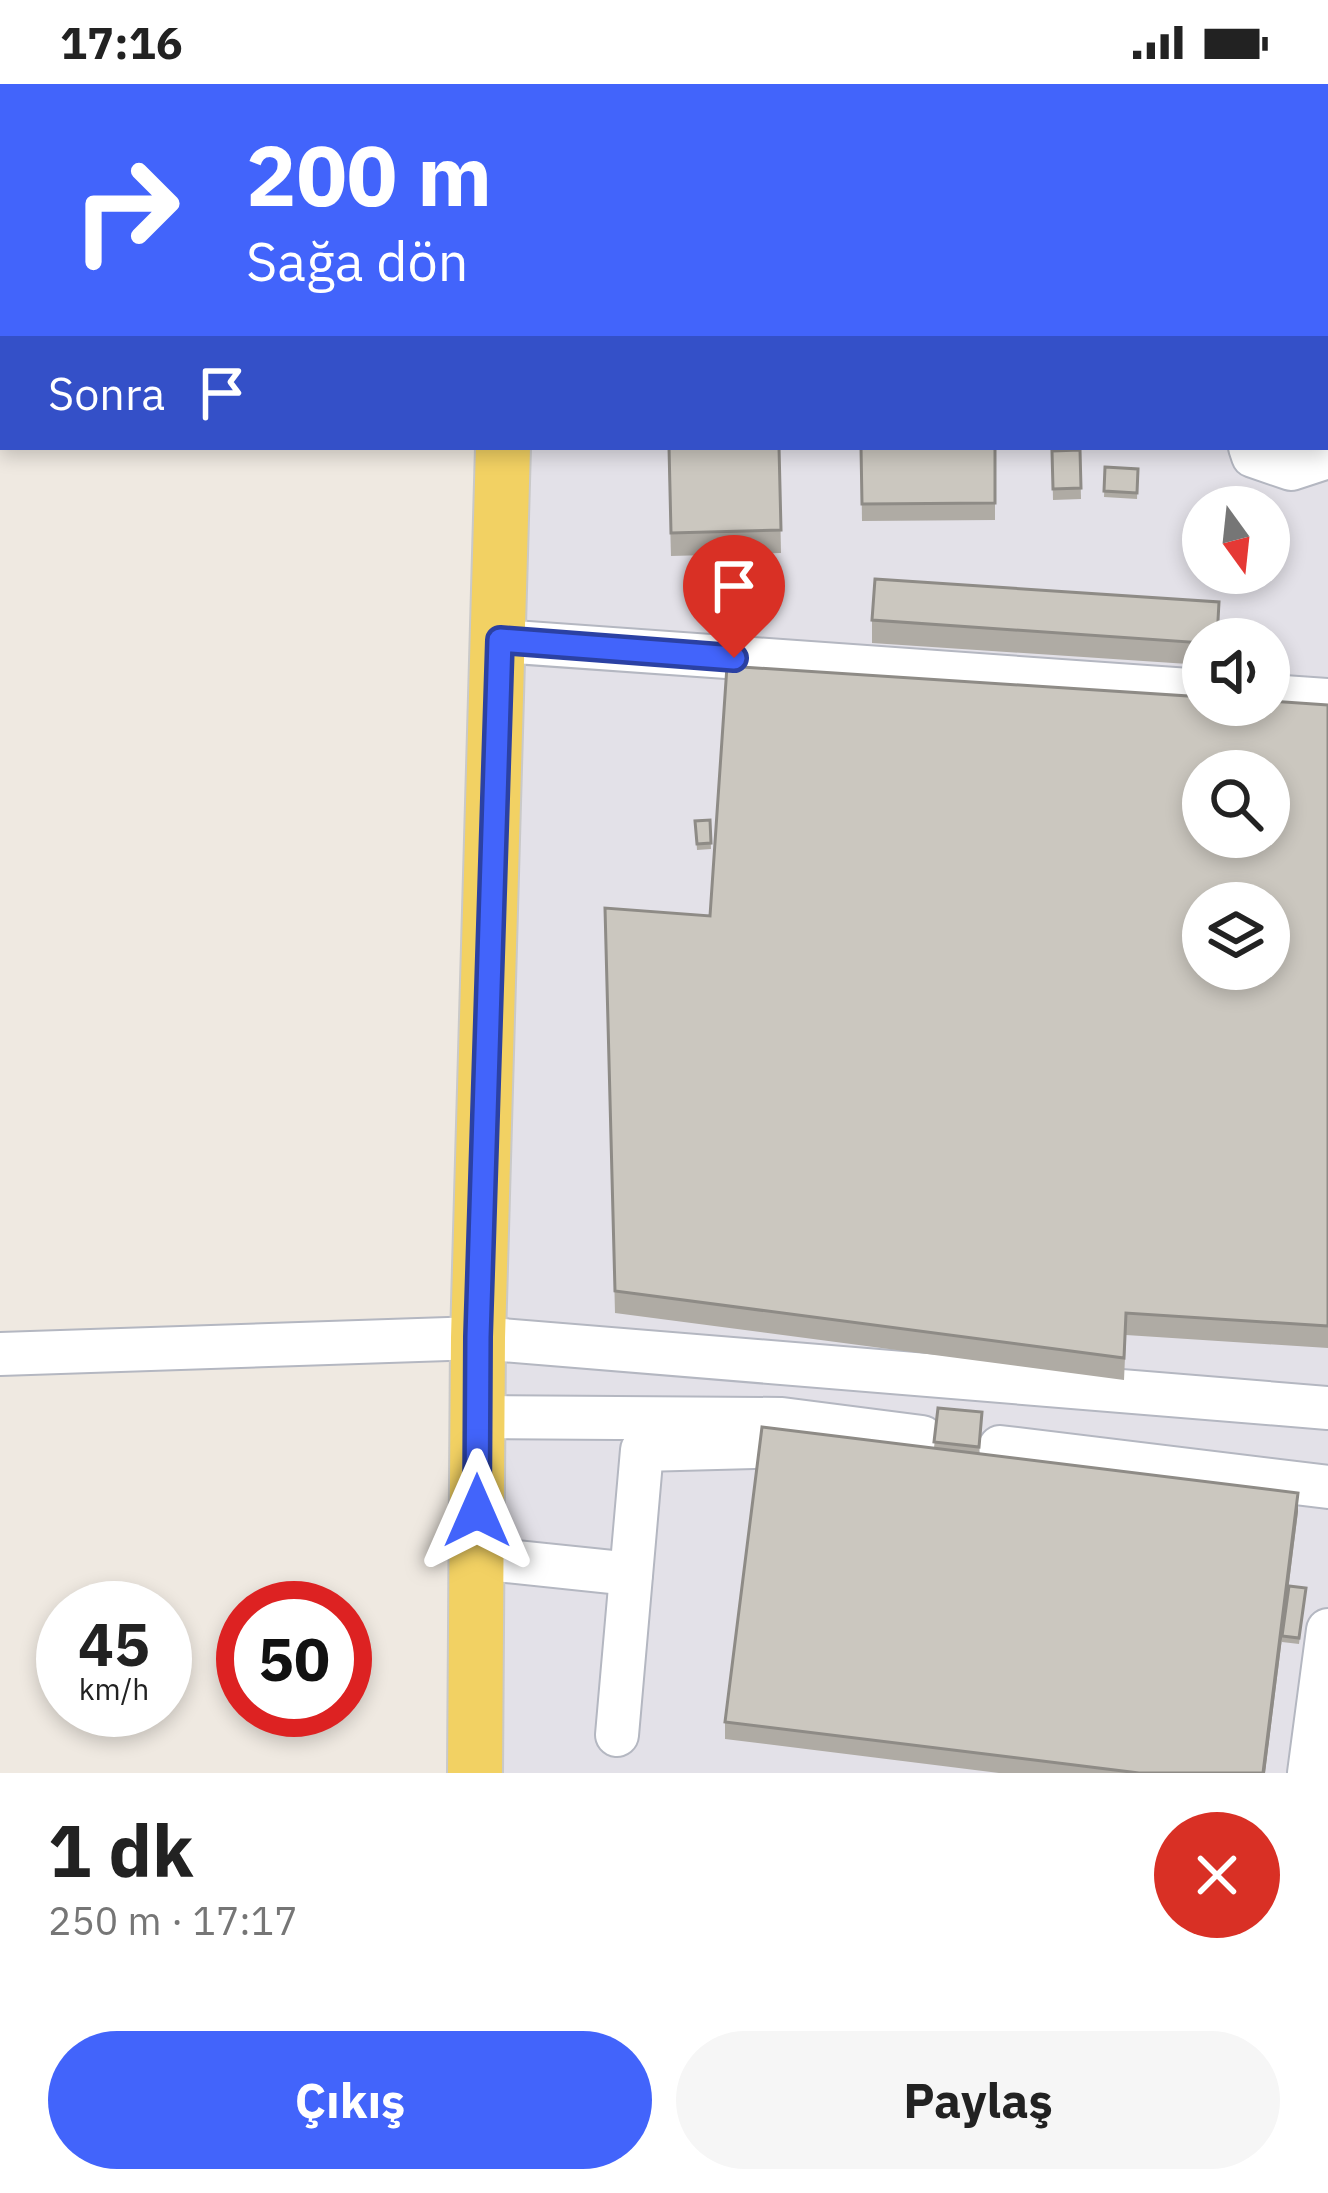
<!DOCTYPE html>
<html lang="tr">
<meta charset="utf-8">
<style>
body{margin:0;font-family:"IBM Plex Sans",sans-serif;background:#f6f6f6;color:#222;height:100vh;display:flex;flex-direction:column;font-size:45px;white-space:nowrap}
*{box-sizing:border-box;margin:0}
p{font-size:39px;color:#767676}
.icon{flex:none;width:66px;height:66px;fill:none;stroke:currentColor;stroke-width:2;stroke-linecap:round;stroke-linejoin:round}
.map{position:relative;height:1689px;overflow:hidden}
.details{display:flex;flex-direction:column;background:#fff;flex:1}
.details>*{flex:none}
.banner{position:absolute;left:0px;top:0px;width:1329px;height:366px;box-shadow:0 6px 18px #0003;background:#4264fb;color:#fff;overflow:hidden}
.needle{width:78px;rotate:165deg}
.fabs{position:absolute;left:1182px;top:402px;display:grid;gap:24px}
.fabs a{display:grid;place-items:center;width:108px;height:108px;border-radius:50%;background:#fff;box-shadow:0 6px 18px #0003;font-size:60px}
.speed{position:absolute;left:36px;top:1497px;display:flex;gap:24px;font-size:60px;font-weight:700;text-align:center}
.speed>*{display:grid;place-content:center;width:156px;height:156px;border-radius:50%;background:#fff;box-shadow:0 6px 18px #0003;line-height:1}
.speed small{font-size:30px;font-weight:400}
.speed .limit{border:18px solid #d22;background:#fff;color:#111}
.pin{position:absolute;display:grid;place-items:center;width:102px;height:102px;color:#fff;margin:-123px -51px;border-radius:50% 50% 50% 0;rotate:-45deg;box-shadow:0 0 12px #0007}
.pin .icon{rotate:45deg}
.me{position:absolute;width:132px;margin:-66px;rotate:0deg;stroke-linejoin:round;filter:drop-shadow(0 0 9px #0008)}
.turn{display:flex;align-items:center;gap:42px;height:252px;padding:0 48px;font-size:54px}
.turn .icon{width:156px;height:156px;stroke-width:2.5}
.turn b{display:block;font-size:84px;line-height:102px}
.then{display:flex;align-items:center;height:114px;padding:0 48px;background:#0003;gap:24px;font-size:45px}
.round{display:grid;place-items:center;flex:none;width:126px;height:126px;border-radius:63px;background:#f6f6f6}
.headline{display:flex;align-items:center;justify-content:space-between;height:204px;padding:0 48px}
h1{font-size:72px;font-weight:800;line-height:90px}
.primary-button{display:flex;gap:24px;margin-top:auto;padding:24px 48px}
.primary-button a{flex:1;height:138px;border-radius:72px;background:#4264fb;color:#fff;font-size:48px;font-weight:800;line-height:138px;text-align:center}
.primary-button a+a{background:#f6f6f6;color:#222}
.status{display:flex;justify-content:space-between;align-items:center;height:84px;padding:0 60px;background:#fff;direction:ltr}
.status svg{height:33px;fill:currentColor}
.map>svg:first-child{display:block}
</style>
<div class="status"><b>17:16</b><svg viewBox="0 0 49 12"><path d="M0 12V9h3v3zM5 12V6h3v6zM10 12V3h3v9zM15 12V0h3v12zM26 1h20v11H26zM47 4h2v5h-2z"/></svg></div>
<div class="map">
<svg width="1328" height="1689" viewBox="0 0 1328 1689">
<rect width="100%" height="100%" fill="#efe9e1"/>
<!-- industrial -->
<path fill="#e3e1e8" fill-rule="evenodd" d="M 491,0 L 1328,0 L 1328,1689 L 454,1689 L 483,363 L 1326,363 L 1326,3 ZM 1203,423 L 1269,423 L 1269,489 L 1203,489 ZM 1203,555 L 1269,555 L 1269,621 L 1203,621 ZM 1203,687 L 1269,687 L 1269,753 L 1203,753 ZM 1203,819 L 1269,819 L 1269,885 L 1203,885 Z"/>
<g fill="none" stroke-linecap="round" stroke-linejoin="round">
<!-- minor casing -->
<g stroke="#b4b7c1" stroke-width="46">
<g id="minor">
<polyline points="1252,3 1252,0"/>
<polyline points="1250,363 1253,372 1291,385 1328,373"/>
<polyline points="500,557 1203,607"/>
<polyline points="1269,612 1328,616"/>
<polyline points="0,1270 478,1254 1328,1324"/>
<polyline points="478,1333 782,1335 922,1353"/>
<polyline points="1000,1363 1328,1403"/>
<polyline points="477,1474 631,1490"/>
<polyline points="617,1651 642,1366 754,1363"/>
<polyline points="1309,1689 1328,1546"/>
</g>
</g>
<!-- major casing -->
<g stroke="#c9c9c9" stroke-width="58">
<g id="major">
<polyline points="510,3 510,0"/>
<polyline points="475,1689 478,1254 503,363"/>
</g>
</g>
<!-- minor -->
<use href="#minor" stroke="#fff" stroke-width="42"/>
<!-- major -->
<use href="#major" stroke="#f2d163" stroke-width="54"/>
</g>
<!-- wall -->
<g fill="#afaba4">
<polygon points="668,363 779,363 781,469 671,472"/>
<polygon points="861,363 995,363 995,436 862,437"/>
<polygon points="1080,366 1081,415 1053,416 1052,367"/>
<polygon points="1105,383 1138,385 1137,415 1104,413"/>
<polygon points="872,536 1219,541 1203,555 1203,581 872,559"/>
<polygon points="1328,621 1328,1264 1126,1251 1124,1296 615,1229 605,824 710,832"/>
<polygon points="710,736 711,765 697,766 695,737"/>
<polygon points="938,1324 982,1339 979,1370 1298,1427 1288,1507 1306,1504 1299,1560 1282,1558 1282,1554 1265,1689 999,1689 725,1655 725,1638 934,1364"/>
</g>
<!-- shaded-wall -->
<polygon fill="#8e8b86" points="1298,1409 1298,1427 1265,1689 1263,1689"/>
<!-- building -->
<g fill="#cbc7bf" stroke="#8e8b86" stroke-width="3" fill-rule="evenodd">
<rect x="735" y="0" width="373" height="3"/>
<polygon points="1294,0 1328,0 1328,290 1326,290 1326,3 1294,3"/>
<polygon points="669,363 779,363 781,446 671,449"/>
<polygon points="861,363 995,363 995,419 862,420"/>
<polygon points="1080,366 1081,404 1053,405 1052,367"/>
<polygon points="1105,383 1138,385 1137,409 1104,407"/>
<polygon points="875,495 1219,518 1217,555 1203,555 1203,559 872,536"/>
<path d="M 727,582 L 1203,613 L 1203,621 L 1269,621 L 1269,617 L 1328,621 L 1328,1242 L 1126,1229 L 1124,1274 L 615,1207 L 605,824 L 710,832 ZM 1203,687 L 1269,687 L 1269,753 L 1203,753 ZM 1203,819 L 1269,819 L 1269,885 L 1203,885 Z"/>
<polygon points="710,736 711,759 697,760 695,737"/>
<polygon points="938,1324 982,1328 979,1363 934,1358"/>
<polygon points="762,1343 1298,1409 1263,1689 1139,1689 725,1638"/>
<polygon points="1289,1502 1306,1504 1299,1554 1282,1552"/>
</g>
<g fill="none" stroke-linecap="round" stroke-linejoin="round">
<!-- route casing -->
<g stroke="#2b41a3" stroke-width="30">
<polyline id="route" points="477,1427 478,1253 500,556 734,574"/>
</g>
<!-- route -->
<use href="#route" stroke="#4264fb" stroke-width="21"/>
</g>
</svg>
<div class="fabs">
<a><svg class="needle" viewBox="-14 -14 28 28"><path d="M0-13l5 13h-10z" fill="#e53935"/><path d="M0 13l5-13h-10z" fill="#767676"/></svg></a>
<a><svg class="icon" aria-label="sound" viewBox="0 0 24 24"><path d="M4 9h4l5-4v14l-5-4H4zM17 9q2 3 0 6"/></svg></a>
<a><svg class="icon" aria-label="search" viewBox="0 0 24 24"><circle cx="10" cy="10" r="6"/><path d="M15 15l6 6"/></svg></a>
<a><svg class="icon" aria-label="layers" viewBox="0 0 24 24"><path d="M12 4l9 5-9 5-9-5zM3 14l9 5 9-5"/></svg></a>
</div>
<div class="speed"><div>45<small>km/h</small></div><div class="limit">50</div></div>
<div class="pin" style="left:734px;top:574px;background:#d93025"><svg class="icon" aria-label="arrive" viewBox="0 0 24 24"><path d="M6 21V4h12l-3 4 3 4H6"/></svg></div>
<svg class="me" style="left:477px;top:1427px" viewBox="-20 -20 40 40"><path d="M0-17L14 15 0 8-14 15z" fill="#4264fb" stroke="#fff" stroke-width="4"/></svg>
<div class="banner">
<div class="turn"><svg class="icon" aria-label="right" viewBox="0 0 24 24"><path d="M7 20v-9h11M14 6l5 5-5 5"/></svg><div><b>200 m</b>Sağa dön</div></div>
<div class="then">Sonra<svg class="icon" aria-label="arrive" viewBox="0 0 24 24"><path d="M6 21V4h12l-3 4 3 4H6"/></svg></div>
</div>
</div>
<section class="details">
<div class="headline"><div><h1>1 dk</h1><p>250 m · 17:17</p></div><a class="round" style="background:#d93025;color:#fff"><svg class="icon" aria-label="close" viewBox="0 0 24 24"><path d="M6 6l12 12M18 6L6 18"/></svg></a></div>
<div class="primary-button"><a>Çıkış</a><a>Paylaş</a></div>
</section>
